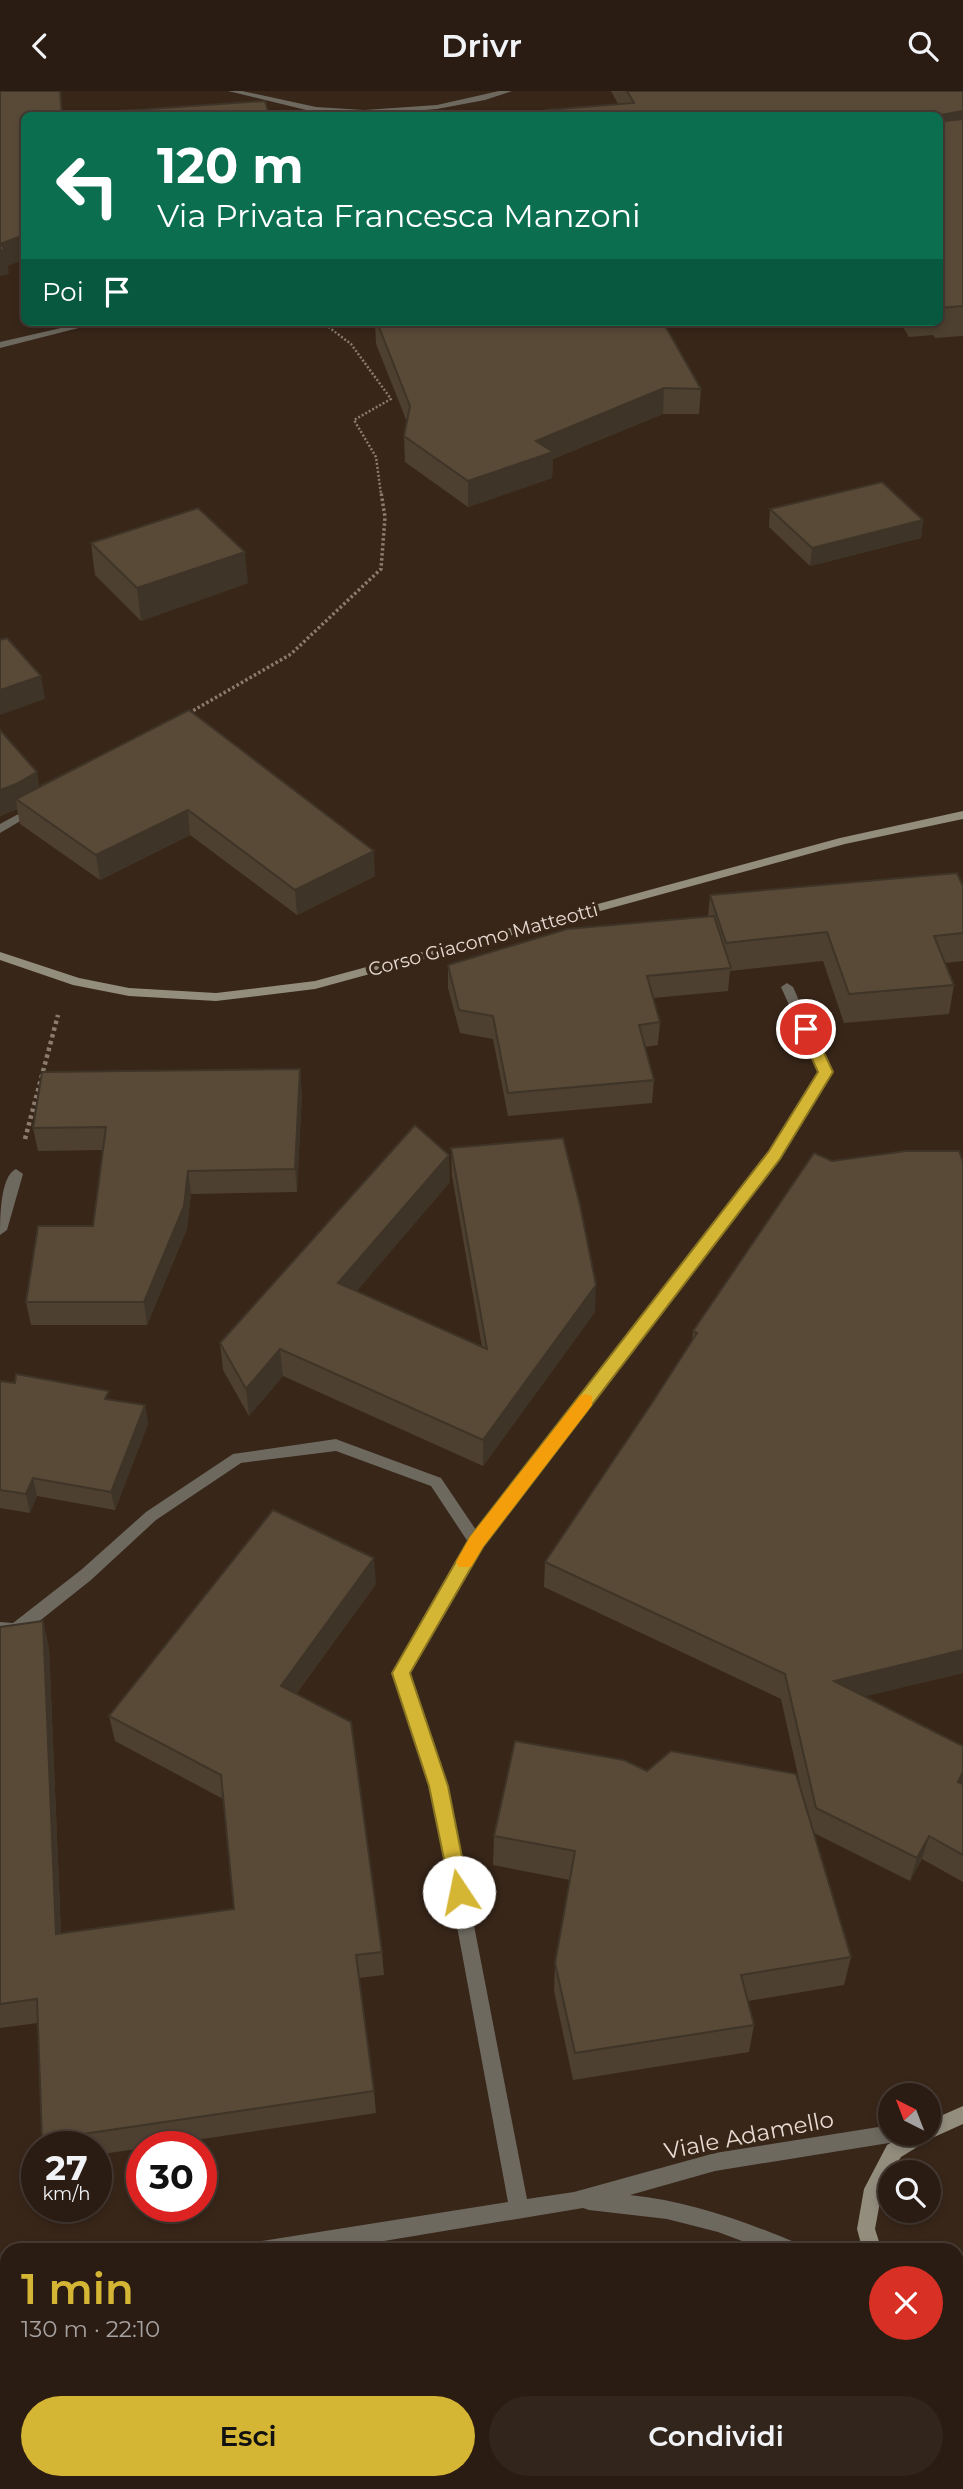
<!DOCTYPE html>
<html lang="it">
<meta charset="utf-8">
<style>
body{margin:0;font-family:Montserrat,sans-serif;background:#32251c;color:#f1f3f6;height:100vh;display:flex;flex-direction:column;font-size:26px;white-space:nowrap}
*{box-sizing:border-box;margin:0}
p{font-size:23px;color:#a5a1a0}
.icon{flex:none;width:38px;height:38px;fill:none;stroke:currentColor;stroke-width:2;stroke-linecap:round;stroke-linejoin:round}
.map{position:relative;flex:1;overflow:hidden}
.details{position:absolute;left:0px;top:2152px;width:964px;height:247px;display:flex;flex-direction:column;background:#2a1c13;border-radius:21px 21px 0 0;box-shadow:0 4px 10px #0003,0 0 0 2px #463a33}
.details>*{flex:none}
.banner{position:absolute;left:21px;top:21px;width:922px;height:214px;border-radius:10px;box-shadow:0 4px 10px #0003,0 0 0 2px #463a33;background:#0b6e4f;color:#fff;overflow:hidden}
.needle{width:46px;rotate:318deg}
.controls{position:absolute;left:878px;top:1992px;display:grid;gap:14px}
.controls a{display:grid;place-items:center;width:63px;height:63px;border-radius:50%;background:#2a1c13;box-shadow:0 4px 10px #0003,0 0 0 2px #463a33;font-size:35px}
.speed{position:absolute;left:21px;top:2040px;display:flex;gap:14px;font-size:35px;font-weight:700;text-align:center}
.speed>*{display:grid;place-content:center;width:91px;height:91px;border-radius:50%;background:#2a1c13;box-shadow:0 4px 10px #0003,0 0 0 2px #463a33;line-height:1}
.speed small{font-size:18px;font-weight:400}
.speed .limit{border:10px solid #d22;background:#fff;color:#111}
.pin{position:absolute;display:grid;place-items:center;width:60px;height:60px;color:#fff;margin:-30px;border:4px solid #fff;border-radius:50%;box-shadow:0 2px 7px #0007}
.me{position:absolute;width:77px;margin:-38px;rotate:349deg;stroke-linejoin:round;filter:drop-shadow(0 0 5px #0008)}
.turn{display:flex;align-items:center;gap:24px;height:147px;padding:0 21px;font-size:32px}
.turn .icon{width:91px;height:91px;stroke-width:2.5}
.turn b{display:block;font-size:49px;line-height:60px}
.then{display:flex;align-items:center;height:66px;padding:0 21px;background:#0003;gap:14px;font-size:26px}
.round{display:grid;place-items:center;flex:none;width:74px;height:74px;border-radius:37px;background:#32251c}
.summary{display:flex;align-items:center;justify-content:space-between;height:119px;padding:0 21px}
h1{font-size:42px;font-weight:600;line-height:52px;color:#d5b534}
.primary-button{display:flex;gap:14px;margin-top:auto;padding:14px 21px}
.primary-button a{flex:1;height:80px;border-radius:42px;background:#d5b534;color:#111;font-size:28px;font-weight:600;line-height:80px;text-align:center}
.primary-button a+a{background:#32251c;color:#f1f3f6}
header{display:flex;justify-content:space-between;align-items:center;height:91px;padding:0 21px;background:#2a1c13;font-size:32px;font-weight:600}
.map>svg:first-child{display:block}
</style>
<header><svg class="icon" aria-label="back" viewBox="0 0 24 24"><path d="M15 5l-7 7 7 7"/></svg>Drivr<svg class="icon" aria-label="search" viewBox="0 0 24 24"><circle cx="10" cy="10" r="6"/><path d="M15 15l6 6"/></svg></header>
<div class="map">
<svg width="963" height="2398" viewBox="0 0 963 2398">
<rect width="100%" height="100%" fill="#382619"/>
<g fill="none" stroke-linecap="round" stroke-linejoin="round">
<!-- path-far2 -->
<polyline stroke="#8b7c71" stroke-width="2.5" stroke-dasharray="2 2" stroke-linecap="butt" points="322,231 351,253 391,308 354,329 376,366 381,403"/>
<!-- path-far1 -->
<polyline stroke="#8b7c71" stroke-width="3.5" stroke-dasharray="2.5 2.5" stroke-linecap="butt" points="189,622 291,563 381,478 385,426 381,401"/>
<!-- path -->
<polyline stroke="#8b7c71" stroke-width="4.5" stroke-dasharray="3.5 3.5" stroke-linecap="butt" points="25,1048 58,924"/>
<!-- minor -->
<g fill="#6d695f" fill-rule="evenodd">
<polygon points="228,0 242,0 316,16 364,19 437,14 499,0 512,0 485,9 437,18 364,24 306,19"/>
<polygon points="87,231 102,231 0,257 0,251"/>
<polygon points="35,714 39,715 39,719 0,742 0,733"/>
<path d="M 787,892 L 793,896 L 831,981 L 780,1067 L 481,1455 L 409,1582 L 447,1695 L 527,2108 L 574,2101 L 715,2062 L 891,2034 L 891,2042 L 904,2042 L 902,2048 L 895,2051 L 715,2080 L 630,2104 C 689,2110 744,2130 799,2153 L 801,2160 L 769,2160 L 718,2141 L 667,2128 L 589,2119 L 583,2117 L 324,2160 L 253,2160 L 255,2153 L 262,2150 L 508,2111 L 431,1695 L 393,1582 L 468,1451 L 431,1395 L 336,1360 L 241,1372 L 156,1429 L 91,1489 L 22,1544 L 0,1545 L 0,1531 L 13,1532 L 81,1479 L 146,1421 L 233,1363 L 336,1348 L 341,1350 L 441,1387 L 476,1439 L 770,1061 L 819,981 L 781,896 Z"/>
<path d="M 16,1078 L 23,1083 L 7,1139 L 0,1144 C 0,1128 0,1085 16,1078 Z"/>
<polygon points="7,2190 7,2210 0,2211 0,2191"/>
</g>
<!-- tertiary -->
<rect fill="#6d695f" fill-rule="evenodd" x="928" y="2392" width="20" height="6"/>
<!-- secondary -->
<g fill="#928d7d" fill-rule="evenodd">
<polygon points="963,720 963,728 845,753 315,898 216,910 129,905 73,894 0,869 0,861 79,887 129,897 216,902 315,890 840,747"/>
<polygon points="963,2015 963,2033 932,2047 901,2066 891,2081 882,2100 875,2138 882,2160 863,2160 857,2138 864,2098 887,2054 907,2042 929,2042 929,2030"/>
<polygon points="957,2241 963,2243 963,2263 957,2261"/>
</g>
</g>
<!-- wall -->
<g fill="#4d4030">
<polygon points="611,0 963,0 963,245 935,247 933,244 909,246 900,231 940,231 940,24 546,24 546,19 618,13"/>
<polygon points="375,231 701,298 699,323 663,323 553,368 552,387 468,416 405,371 404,345 407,331 376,253"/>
<polygon points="770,418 923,429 921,447 810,475 769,436"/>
<polygon points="91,452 248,492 141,530 95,484"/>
<polygon points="189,619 375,785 297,824 190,744 100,789 20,733 17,718 0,725 0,639 39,695"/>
<polygon points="963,795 963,870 945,872 954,894 949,923 844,932 823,870 730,880 728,900 653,907 660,931 658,954 645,956 654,989 652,1012 508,1025 493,948 460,942 448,897 448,874 708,825 710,804"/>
<polygon points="302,1001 297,1101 191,1103 187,1138 147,1234 31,1234 26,1211 93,1135 103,1059 38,1060 33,1037"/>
<polygon points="451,1057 595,1221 483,1375 283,1285 249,1325 223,1279 220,1252 450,1091 356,1200 482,1256 452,1085"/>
<polygon points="832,1070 963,1071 963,1582 865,1605 963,1655 963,1791 922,1768 910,1790 814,1742 851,1866 844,1894 748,1910 754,1934 749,1961 573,1989 554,1900 555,1872 570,1789 493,1774 494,1745 647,1680 802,1702 781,1608 544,1496 545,1471 652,1312 692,1249 693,1240"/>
<polygon points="0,1292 145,1314 148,1333 115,1419 37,1405 30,1422 0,1417"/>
<polygon points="376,1493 296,1603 382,1861 384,1884 359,1887 374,2000 376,2022 96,2064 96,2056 44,2056 42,2049 38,1932 0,1937 0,1536 49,1556 61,1842 234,1818 223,1708 115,1650 109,1625"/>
<polygon points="661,2392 790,2392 794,2398 666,2398"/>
</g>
<!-- shaded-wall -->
<g fill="#3e3427">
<polygon points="60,0 61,0 63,24 62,24"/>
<polygon points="963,20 963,47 940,52 941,24"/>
<polygon points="24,144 24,169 8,175 9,183 0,185 0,153"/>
<polygon points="664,297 663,323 553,368 552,387 468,416 468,390 536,350"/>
<polygon points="923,429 921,447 810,475 812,457"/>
<polygon points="245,461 248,492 141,530 137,497"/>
<polygon points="41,585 45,608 0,624 0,599"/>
<polygon points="37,681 41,705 16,708 17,718 0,725 0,699"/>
<polygon points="188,719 190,744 100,789 96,764"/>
<polygon points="374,760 375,785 297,824 295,799"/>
<polygon points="300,978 302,1001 297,1101 295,1078"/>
<polygon points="449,1064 450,1091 340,1220 338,1192"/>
<polygon points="188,1080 191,1103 187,1138 147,1234 144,1211"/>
<polygon points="596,1194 595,1221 483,1375 483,1349"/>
<polygon points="280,1258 283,1285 249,1325 246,1298"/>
<polygon points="145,1314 148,1333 115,1419 111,1401"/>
<polygon points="33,1387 37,1405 30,1422 26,1403"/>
<polygon points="374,1467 376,1493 283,1620 281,1595"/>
<polygon points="43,1530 49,1556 62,1866 56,1843"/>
<polygon points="963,1559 963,1582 829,1614 834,1590"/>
<polygon points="963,1681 963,1692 951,1714 958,1691"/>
<polygon points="929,1745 922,1768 910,1790 917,1767"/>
</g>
<!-- building -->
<g fill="#594a38" stroke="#3e3427" stroke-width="2">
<polygon points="0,0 60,0 62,24 265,10 269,24 24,24 24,144 0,153"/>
<polygon points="627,0 963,0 963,20 941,24 944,30 963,28 963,215 940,217 940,24 548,24 546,19 634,12"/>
<polygon points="0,153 5,158 0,160"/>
<polygon points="377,231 663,231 701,298 664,297 536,350 553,361 468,390 404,345 410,315"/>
<polygon points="882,391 923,429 812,457 770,418"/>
<polygon points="198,417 245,461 137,497 91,452"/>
<polygon points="7,547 41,585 0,599 0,549"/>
<polygon points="189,619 374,760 295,799 188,719 96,764 16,708"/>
<polygon points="0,639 37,681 16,693 0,699"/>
<polygon points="957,782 963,795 963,842 934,845 954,894 849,903 827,841 726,852 710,804"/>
<polygon points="714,825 731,877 647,885 660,931 639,934 654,989 508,1002 493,925 459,919 448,874 567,838"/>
<polygon points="300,978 295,1078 188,1080 184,1115 144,1211 26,1211 38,1135 93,1135 106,1036 33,1037 42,981"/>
<polygon points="415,1034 449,1064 338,1192 487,1258 451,1057 563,1047 580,1114 596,1194 483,1349 280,1258 246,1298 220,1252"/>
<polygon points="906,1060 959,1060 963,1071 963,1559 834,1590 963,1655 963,1681 958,1691 963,1693 963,1764 929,1745 917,1767 816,1717 785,1583 545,1471 652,1312 697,1242 693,1240 814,1062 832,1070"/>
<polygon points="16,1283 109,1300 105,1308 145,1314 111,1401 33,1387 26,1403 0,1399 0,1292 1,1290 15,1292"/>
<polygon points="273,1419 374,1467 281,1595 351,1631 382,1861 356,1864 374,2000 42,2049 37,1908 0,1913 0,1536 43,1530 56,1843 234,1818 221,1684 109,1625"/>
<polygon points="515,1650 624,1669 647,1680 671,1660 796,1683 851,1866 741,1884 754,1934 575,1962 555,1872 575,1760 494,1745"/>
<polygon points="679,2392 790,2392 794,2398 684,2398"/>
</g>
<!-- route -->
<polygon fill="#d5b534" stroke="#8a7622" stroke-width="2" points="806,934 813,938 833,981 780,1068 483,1456 410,1582 448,1695 469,1801 466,1807 459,1810 452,1807 429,1695 392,1582 470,1446 769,1060 818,981 799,938"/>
<!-- slow -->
<polygon fill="#f59e0b" points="586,1303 592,1305 592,1314 483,1456 471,1476 459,1476 456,1471 470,1446 580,1305"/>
<g text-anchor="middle" stroke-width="7" stroke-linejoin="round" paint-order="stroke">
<!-- street labels -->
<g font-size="19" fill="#e7dad2" stroke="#382619">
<text transform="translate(483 848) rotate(-15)" y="7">Corso Giacomo Matteotti</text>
</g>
<!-- near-street labels -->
<g font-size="23" fill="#e7dad2" stroke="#382619">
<text transform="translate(749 2044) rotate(-11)" y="8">Viale Adamello</text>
</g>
</g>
</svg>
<div class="controls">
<a><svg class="needle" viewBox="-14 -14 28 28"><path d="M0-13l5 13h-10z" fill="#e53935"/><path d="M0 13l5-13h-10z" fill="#a5a1a0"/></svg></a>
<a><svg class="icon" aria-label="search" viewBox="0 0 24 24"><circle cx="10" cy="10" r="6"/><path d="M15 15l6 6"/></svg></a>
</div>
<div class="speed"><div>27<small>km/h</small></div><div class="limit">30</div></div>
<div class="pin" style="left:806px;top:938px;background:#d93025"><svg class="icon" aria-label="arrive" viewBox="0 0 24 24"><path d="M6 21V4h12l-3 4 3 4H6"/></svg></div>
<svg class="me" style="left:459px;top:1801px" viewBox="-20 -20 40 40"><circle r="19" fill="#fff"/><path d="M0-13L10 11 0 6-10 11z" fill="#d5b534"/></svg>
<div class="banner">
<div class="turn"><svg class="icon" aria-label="left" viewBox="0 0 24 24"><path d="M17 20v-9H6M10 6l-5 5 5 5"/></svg><div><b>120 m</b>Via Privata Francesca Manzoni</div></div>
<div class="then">Poi<svg class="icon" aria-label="arrive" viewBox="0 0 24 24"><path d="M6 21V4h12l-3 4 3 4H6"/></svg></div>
</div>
<section class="details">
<div class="summary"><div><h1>1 min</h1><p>130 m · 22:10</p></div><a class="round" style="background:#d93025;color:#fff"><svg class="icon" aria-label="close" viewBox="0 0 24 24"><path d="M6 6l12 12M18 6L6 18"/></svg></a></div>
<div class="primary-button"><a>Esci</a><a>Condividi</a></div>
</section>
</div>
